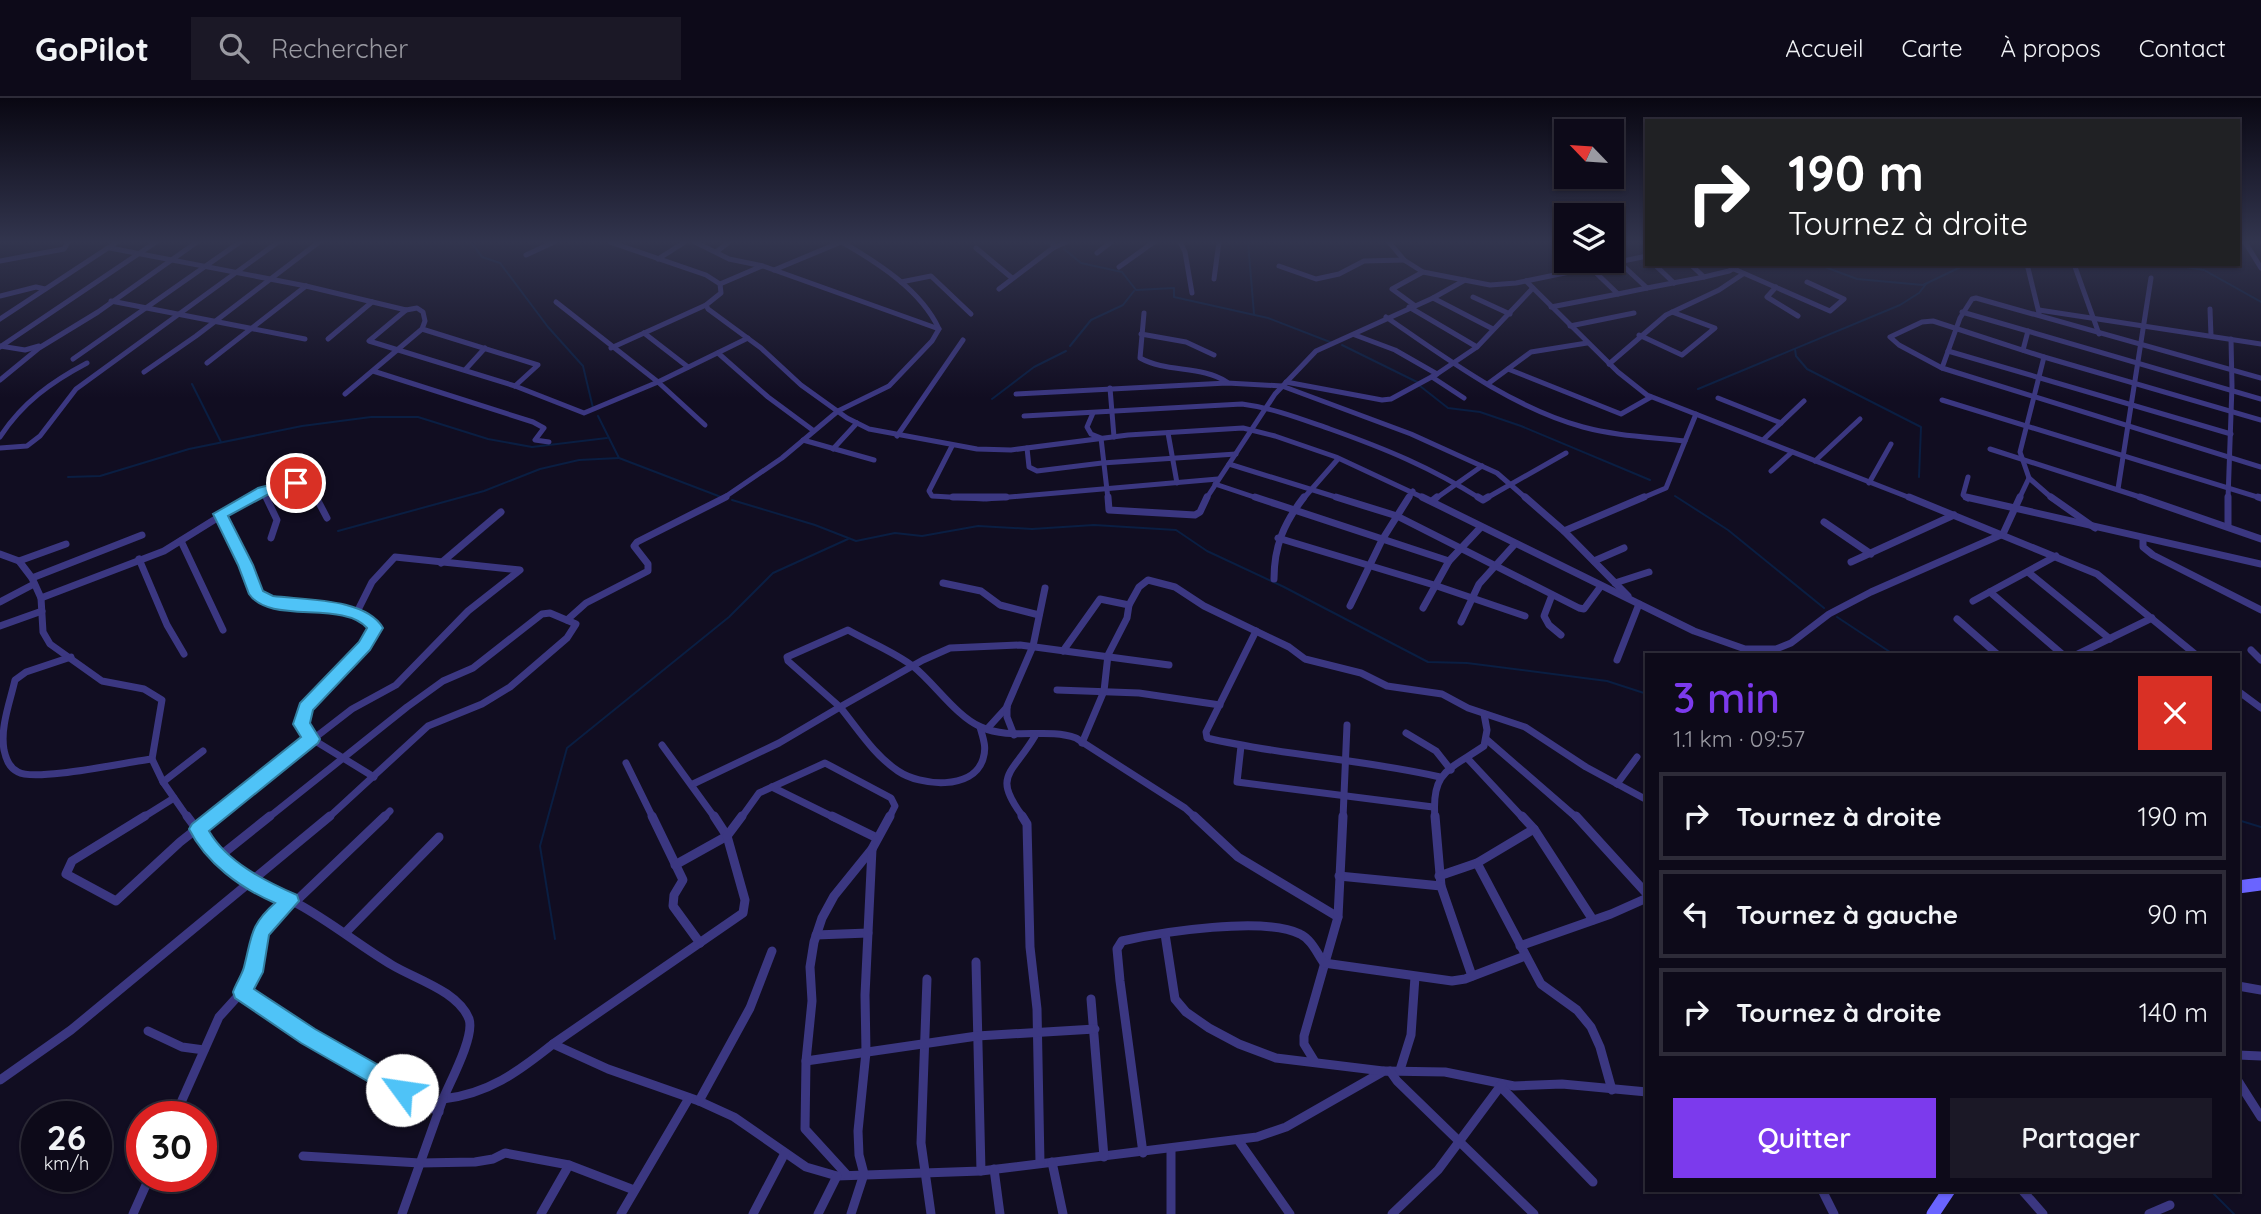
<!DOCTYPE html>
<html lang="fr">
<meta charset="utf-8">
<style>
body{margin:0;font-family:Quicksand,sans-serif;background:#1b1826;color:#f1f3f6;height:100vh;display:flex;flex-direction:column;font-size:26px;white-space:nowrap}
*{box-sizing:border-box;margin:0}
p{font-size:23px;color:#9a9aa2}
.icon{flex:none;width:38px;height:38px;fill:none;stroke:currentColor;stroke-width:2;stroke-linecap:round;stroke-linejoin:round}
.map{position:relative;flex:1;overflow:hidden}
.panel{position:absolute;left:1645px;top:555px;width:595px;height:539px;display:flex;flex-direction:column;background:#0d0a19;border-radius:0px;box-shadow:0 2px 5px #0004,0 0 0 2px #2d2b38}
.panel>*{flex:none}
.top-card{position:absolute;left:1645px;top:21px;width:595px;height:147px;border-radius:0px;box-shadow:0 2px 5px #0004,0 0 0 2px #2d2b38;background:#202124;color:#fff;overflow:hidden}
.needle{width:46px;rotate:295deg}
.fabs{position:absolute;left:1554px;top:21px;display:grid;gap:14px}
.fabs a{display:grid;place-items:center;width:70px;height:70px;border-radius:0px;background:#0d0a19;box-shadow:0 2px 5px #0004,0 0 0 2px #2d2b38;font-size:35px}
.speed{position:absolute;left:21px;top:1003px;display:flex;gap:14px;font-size:35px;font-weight:700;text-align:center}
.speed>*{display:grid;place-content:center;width:91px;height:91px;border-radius:50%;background:#0d0a19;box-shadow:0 2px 5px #0004,0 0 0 2px #2d2b38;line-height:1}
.speed small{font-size:18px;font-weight:400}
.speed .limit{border:10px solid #d22;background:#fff;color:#111}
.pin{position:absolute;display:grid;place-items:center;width:60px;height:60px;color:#fff;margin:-30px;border:4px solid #fff;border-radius:50%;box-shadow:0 2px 7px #0007}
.me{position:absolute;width:77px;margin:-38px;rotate:301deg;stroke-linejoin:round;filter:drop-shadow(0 0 5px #0008)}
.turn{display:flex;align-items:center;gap:24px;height:147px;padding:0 28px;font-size:32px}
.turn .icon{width:91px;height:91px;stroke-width:2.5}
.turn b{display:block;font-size:49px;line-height:60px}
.round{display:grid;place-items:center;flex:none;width:74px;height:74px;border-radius:0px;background:#1b1826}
.headline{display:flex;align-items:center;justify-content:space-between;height:119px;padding:0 28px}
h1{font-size:42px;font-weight:600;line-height:52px;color:#7c3aed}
.button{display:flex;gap:14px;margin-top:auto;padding:14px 28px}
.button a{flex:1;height:80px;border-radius:0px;background:#7c3aed;color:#fff;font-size:28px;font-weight:600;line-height:80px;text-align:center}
.button a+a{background:#1b1826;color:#f1f3f6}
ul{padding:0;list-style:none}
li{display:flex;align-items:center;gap:21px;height:88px;margin:0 14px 10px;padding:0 14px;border:4px solid #2d2b38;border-radius:0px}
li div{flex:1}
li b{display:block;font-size:26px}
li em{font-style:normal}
header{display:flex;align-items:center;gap:42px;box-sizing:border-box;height:98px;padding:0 35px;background:#0d0a19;border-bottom:2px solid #2d2b38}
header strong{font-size:33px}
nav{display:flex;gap:38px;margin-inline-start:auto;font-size:24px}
.search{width:490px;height:63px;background:#1b1826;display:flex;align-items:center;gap:18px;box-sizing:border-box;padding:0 24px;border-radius:0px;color:#9a9aa2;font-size:26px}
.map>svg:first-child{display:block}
</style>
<header>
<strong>GoPilot</strong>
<div class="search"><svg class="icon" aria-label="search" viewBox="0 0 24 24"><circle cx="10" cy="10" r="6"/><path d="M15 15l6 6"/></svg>Rechercher</div>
<nav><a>Accueil</a><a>Carte</a><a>À propos</a><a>Contact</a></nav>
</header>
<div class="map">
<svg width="2261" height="1116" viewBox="0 0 2261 1116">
<rect width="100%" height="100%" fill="#110d21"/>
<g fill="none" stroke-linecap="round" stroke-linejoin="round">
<!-- stream -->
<g stroke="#0a1e42" stroke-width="2">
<polyline points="471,144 482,159 500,165 548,229 583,268 593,310"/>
<polyline points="1045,144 1049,146"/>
<polyline points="1248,144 1254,216"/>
<polyline points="1064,151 1081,165 1122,174 1136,192 1174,190 1174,199 1268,220 1330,244"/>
<polyline points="1817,166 1857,181 1923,187 1967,166"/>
<polyline points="2166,166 2204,172 2261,204"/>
<polyline points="1342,247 1417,284"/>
<polyline points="1070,248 1091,222 1123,207 1134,193"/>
<polyline points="1795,251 1796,258 1807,271 1921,329 1919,379"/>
<polyline points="192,286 221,344"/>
<polyline points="1420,288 1448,310 1480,314 1521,328 1650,382"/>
<polyline points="1698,291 1900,207 1919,195 1926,186"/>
<polyline points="992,301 1034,269 1066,253"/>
<polyline points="598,318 619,360 721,399"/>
<polyline points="68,379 100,378 189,351 302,328 371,319 418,319 488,341 532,349 607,340"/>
<polyline points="1675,398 1728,432 1824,510"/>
<polyline points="732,402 815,427 856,443 895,435 922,438 978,428 1032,431 1094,427 1176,432 1207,453 1284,489 1428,564 1467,565 1607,583 1647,596"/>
<polyline points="338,433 484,393 540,371 579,362 619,360"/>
<polyline points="1837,519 1893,556"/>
<polyline points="2238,722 2261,729"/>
<polyline points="555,841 540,748 567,650 729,519 773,475 848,441"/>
<polyline points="2210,1092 2234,1116"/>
</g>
<!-- street-far2 -->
<g stroke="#3b3781" stroke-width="5">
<polyline points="610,144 706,177 720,186 721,195 706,207 708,211 761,250 801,287 847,320 869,331 977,351 1011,352 1128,337 1243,330 1275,338 1336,359 1426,401"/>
<polyline points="695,144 729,161 763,168 939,231"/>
<polyline points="1180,144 1185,154 1192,195"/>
<polyline points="1389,144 1404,162 1423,174 1490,187 1516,185 1647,158"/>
<polyline points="2245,144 2261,170"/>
<polyline points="110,150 306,188 406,212 417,210 423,214 425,223 422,231 345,296"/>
<polyline points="976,150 1012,180"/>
<polyline points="1053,150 1066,144"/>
<polyline points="716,154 729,144"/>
<polyline points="1097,155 1111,144"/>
<polyline points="526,157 554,144"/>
<polyline points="658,161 685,144"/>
<polyline points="0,163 64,151 68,144"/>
<polyline points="1619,164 1647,190 1704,179 1690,166"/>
<polyline points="1654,166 1674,185"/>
<polyline points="2027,166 2039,215"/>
<polyline points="2074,166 2099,236"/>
<polyline points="1279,168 1316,181 1339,176 1364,163 1404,162"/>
<polyline points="1119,169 1154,144"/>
<polyline points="1734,171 1830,213 1844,201 1807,184"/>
<polyline points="774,172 841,144"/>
<polyline points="1704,179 1729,173 1741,166"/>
<polyline points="1214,181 1219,144"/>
<polyline points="1526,183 1618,274 1647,297 1913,401"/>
<polyline points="901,184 931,178 971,216"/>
<polyline points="720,186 762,168"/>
<polyline points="1776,189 1767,199 1798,218"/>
<polyline points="999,191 1053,150 1053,144"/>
<polyline points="1618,196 1647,190"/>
<polyline points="0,198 36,189 45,191"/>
<polyline points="1473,199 1510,216"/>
<polyline points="1433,200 1493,231"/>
<polyline points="111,203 305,241"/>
<polyline points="556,204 658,284 705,327"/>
<polyline points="1414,207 1392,191 1423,174"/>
<polyline points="1409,209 1477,249"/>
<polyline points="1551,209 1618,196 1591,170"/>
<polyline points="2210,211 2211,238"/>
<polyline points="406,212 369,243 515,288 584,315 658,284 748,240"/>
<polyline points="2039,212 2261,246"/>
<polyline points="1962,214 2261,301"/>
<path d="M 1144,215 L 1140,260 C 1167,275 1201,267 1227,284"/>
<path d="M 1386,219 C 1447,261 1511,309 1583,329 C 1616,338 1651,339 1685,343"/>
<polyline points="0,221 117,144"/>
<polyline points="1570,228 1634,215"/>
<polyline points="422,231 538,267 515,288"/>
<polyline points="644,235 688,269"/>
<polyline points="1141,236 1186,244 1214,257"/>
<polyline points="1355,237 1395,252 1437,276"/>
<polyline points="1639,237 1682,257 1715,230 1672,214"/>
<polyline points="328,241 372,204"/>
<polyline points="0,248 25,252 39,248"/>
<polyline points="0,249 156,144"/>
<polyline points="611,250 706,207"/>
<polyline points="2023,252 2028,233"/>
<polyline points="1948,253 2231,336"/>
<polyline points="718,255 768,299 814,333"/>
<polyline points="73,261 240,144"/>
<polyline points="207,265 306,188"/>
<polyline points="1609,266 1666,217 1719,192 1743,176"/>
<polyline points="1942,270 1899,247 1890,239 1922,224 1933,223 2044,259 2261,322"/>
<polyline points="1508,271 1621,316 1651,299"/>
<polyline points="465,272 485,250"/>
<polyline points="373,273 533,324 544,330 535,342 549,344"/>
<polyline points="144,274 196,238 319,144"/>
<polyline points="1432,279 1464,300"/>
<polyline points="2261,280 1976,200 1972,201 1960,220 1942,270 2261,369"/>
<polyline points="0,282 39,250 98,214 197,144"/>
<polyline points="1286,284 1382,302 1391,301 1437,276 1477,249 1533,190"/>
<polyline points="1489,285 1531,254 1587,245"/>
<polyline points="1110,290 1114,339"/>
<polyline points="1016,296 1227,285 1282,288 1411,336 1497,375 1527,401"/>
<polyline points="1718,300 1781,325"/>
<polyline points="1942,302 2261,400"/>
<polyline points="1093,315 1087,329 1091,336 1101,340 1108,401"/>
<path d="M 1024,318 L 1242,306 C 1273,310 1301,321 1330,331 C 1386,351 1430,369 1481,401"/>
<polyline points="1168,335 1177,385"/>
<polyline points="897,338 963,242"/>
<path d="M 0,339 C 22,305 51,284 87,265"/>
<polyline points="803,342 874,362"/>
<polyline points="1763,342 1804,303"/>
<polyline points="952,348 929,393 932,398 984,401"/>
<polyline points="0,350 27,348 40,338 76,291 278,144"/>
<polyline points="1027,350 1029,369 1037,373 1102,365 1236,356"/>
<polyline points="833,351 857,325"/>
<polyline points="1990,351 2146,401"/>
<polyline points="1815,363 1860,321"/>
<polyline points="1229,366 1342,401"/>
<polyline points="1771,373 1792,354"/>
<polyline points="2029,380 2053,401"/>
<polyline points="1869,385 1891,346"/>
<polyline points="1215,386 1260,401"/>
<polyline points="2118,391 2151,180"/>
<polyline points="263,393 267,401"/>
<path d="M 248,401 C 268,390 286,382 309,387 L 317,401"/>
<path d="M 722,401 L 782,360 L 838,313 L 889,288 L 932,243 L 939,231 C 921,192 878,165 842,144"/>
<polyline points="986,401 1218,381"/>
<polyline points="1206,401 1275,296 1316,253 1433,200 1465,182"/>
<polyline points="1303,401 1338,361"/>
<polyline points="1408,401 1413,393"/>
<polyline points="1435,401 1482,368"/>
<polyline points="1485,401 1566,355"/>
<polyline points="1640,401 1666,390 1696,316"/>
<polyline points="1968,401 1963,397 1968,379"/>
<polyline points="2019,401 2029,380 2020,354 2044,259"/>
<polyline points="2228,401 2232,288 2231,241"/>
</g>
<!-- street-far1 -->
<g stroke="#3b3781" stroke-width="7">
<polyline points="266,399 277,422 271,440"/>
<polyline points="316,399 327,420"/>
<polyline points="953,399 1006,399"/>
<polyline points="1108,399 1109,412 1195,417 1200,414 1207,399"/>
<polyline points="1255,399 1449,463"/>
<polyline points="1336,399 1397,418 1579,510 1584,511 1601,488"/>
<polyline points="1422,399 1694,533 1745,551 1776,551 1791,545 1829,516 1871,494 2003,436 2020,399"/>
<polyline points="1478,399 1483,402 1488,399"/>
<polyline points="1525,399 1564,433 1628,498"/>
<polyline points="1909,399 2097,476 2195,556"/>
<polyline points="1966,399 2261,466"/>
<polyline points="2051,399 2095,430"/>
<polyline points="2140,399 2261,441"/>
<polyline points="2228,399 2228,428"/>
<polyline points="2258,399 2261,400"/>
<polyline points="1432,403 1437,399"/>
<path d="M 220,416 L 248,476 L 264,501 C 300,509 349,499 375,530 L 371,539 L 306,609 L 301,626 L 312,641 L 374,679"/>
<polyline points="1824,424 1871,456"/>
<polyline points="1564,433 1644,399"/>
<polyline points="1278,440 1434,487 1525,518"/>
<polyline points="2143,441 2143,449 2153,457 2261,512"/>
<polyline points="181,443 223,532"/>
<polyline points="0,456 19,463 32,480 41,500 43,534 50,546 102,583 144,591 162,602 152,661 163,684 188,720"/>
<polyline points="139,461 167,527 184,556"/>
<polyline points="19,463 66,446"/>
<polyline points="1594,463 1624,450"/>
<polyline points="1851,464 1954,417"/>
<polyline points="441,465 501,414"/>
<polyline points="2028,474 2110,541"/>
<polyline points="32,480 142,437"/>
<path d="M 1274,481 C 1274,448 1284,425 1304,399"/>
<polyline points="943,485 981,493 1000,507 1039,517"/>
<polyline points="1615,485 1649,474"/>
<polyline points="1990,494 2062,556"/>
<polyline points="1552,497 1544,518 1549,527 1561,537"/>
<polyline points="41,500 164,453 251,399"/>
<polyline points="1973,503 2056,458"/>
<polyline points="0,504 34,486"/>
<polyline points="1350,508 1382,442 1409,399"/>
<polyline points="1423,510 1449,463 1481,429"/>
<polyline points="1957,521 1997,556"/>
<polyline points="567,522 586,505 648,473 648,466 634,448 637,444 726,399"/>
<polyline points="1461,524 1479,486 1515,446"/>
<polyline points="0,528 42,513"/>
<path d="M 1256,533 L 1206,634 L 1207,640 C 1283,658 1363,661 1440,679"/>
<polyline points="2251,552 2261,562"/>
<polyline points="1063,553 1100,501 1129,507"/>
<polyline points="2078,556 2152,520"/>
<path d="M 71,559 L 26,574 L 15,582 C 10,604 0,629 4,652 C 6,661 9,670 18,674 C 35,684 127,664 152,661"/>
<polyline points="1617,562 1639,506"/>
<polyline points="1057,592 1139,595 1220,607"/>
<polyline points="2238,593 2261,610"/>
<path d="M 980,629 C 983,640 987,649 983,661 C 973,693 920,688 898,673 C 874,657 858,631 840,609 L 923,562 L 950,550 L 1020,547 L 1169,567"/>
<polyline points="987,631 1007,609"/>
<polyline points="1406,635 1436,653 1451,672"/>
<polyline points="1014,637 1007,619 1007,608 1033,548 1045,490"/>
<polyline points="1486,641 1577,720"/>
<polyline points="1082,645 1104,593 1108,557 1127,520 1129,507 1139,489 1148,482 1175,489 1204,508 1289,549 1305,561 1361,575 1387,588 1442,596 1468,610 1525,629 1586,669 1647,702"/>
<polyline points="662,647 715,720"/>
<polyline points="1241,648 1237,684 1433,709"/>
<polyline points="1468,661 1523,720"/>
<polyline points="626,665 653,720"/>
<polyline points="163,684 203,653"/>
<path d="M 693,686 L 779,645 L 840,609 L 788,563 L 787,559 L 848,532 C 869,544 895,554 914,569 C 934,585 957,619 981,629 C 1012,643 1046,629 1076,640 L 1185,710 L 1196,720"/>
<polyline points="1617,686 1637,659"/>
<polyline points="772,689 835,720"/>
<polyline points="142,720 174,700"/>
<polyline points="211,720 352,611 396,587 468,513 520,472 395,459 372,484 357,514"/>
<polyline points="268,720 407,609 443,583 473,570 542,516 550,515 576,526 567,540 510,589 482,606 428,628 328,720"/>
<polyline points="383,720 390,713"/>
<polyline points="741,720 759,695 825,665 891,700 895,708 889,720"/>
<path d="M 1024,720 C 991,677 1012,677 1035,638"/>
<polyline points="1343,720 1347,627"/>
<path d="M 1435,720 C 1431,673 1449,672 1484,648 L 1487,632 L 1484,616"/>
</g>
<!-- street -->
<g stroke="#3b3781" stroke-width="9">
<polyline points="145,718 72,763 66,776 116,803 180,744 213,718"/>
<path d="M 187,718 C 207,746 229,770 259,788 C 271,796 285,799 298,806 C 331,824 360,848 392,867 C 415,881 458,893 469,921 C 475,938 450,984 443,1001 C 488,996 518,974 553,946 L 608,971 L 699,1003 L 734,1019 L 806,1069 L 837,1078 L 981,1073 L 1257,1039 L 1286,1029 L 1384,973 L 1445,974 L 1514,988 L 1562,986 L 1647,994"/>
<polyline points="652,718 683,782 674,797 673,808 700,845"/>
<polyline points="832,718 877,740"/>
<polyline points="1022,718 1027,726 1030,849 1037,911 1040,1065"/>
<polyline points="1194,718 1238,759 1338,819"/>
<polyline points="1435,718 1441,788 1472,878"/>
<polyline points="1522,718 1534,731 1593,822"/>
<polyline points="1576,718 1647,796"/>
<polyline points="220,758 270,718"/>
<polyline points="1477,765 1541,886 1577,912 1591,929 1600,949 1612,992"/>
<polyline points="675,767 727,738 714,718"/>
<polyline points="1339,778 1441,788"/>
<polyline points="1439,778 1477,765 1534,731"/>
<polyline points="295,804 385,718"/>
<polyline points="346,834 439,739"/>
<polyline points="1165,836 1175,901 1186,914 1209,930 1239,946 1276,960 1383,973"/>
<polyline points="816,837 868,835"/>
<polyline points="1520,848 1611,816 1647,800"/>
<polyline points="976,864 981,1073"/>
<polyline points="927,881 921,1045 931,1116"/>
<polyline points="2238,888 2261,892"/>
<polyline points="242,894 308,938 439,1014"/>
<polyline points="1091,901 1104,1059"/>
<polyline points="148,933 182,949 204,952"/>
<polyline points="553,946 743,815 745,802 727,738 742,718"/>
<polyline points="2238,957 2261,958"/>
<polyline points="806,963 977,938 1095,931"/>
<polyline points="1315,964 1304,946 1304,938 1338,819 1343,718"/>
<polyline points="1400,972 1411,937 1415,879"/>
<polyline points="1390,973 1397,983 1534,1116"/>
<polyline points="0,982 71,932 330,718"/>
<polyline points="2238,983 2261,1019"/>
<polyline points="1500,988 1593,1084"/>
<polyline points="699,1003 750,910 772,853"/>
<polyline points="175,1018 219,919 248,887 256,864 260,835 268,823 290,803"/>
<polyline points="1238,1042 1290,1116"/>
<polyline points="1171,1052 1171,1116"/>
<path d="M 1143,1055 L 1120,883 L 1117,851 L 1122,843 C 1161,834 1265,818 1300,836 C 1311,841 1317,855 1324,865 L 1452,883 L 1465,881 L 1525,858"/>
<polyline points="303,1058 420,1065 475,1064 493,1061 505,1055 569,1067"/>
<polyline points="1052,1064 1063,1116"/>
<polyline points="994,1071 1000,1116"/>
<polyline points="847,1077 805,1031 806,963 812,903 810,869 814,844 822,820 834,798 872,751 890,718"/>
<polyline points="1822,1092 1834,1116"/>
<polyline points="2022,1092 2043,1116"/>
<polyline points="133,1116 150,1078"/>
<polyline points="402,1116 443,1001"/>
<polyline points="541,1116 569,1067 634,1092"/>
<polyline points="621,1116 689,1000"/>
<polyline points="753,1116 785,1055"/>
<polyline points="818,1116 837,1078"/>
<polyline points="851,1116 864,1076 859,1057 858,1033 866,954 865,897 872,751"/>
<polyline points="1392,1116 1438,1072 1502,986"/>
<polyline points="2149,1116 2170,1107"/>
</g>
<!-- secondary -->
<g stroke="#6a64ff" stroke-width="13">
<polyline points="2238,789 2261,786"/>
<polyline points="1933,1116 1949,1092"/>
</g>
</g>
<!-- sky -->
<linearGradient id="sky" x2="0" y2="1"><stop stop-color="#090712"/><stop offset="0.48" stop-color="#32354e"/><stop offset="1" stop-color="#32354e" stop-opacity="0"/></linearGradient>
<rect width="2261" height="300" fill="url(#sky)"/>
<!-- route -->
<path fill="#4fc3f7" stroke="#337fa1" stroke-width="2" d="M 296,380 L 301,381 L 301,388 L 267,397 L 228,418 L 253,467 L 263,493 L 273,498 C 305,502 366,500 383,530 L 370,552 L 313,612 L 310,625 L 320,641 L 318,645 L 209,733 C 227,764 265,783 297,797 L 299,803 L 269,837 L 263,874 L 254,891 L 315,931 L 410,985 L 413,992 L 410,1000 L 402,1003 L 301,945 L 235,900 L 233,894 C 236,885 242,877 244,869 C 252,838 250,827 275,805 C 240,790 206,765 189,731 L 192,726 L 301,639 L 293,626 L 300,605 L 359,544 L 367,530 C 343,502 270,527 249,496 L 238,467 L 213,416 L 258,390 Z"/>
</svg>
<div class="fabs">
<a><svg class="needle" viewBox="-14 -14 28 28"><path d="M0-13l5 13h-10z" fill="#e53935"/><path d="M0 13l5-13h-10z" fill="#9a9aa2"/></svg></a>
<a><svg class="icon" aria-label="layers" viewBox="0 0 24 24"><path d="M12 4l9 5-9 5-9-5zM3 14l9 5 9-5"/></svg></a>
</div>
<div class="speed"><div>26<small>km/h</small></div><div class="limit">30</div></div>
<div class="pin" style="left:296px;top:385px;background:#d93025"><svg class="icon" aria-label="arrive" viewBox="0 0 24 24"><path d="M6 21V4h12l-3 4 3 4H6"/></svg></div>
<svg class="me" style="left:402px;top:992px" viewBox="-20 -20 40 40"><circle r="19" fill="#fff"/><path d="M0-13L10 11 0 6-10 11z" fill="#4fc3f7"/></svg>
<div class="top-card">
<div class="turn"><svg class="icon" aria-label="right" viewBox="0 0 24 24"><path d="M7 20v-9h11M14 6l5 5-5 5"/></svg><div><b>190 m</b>Tournez à droite</div></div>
</div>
<section class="panel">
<div class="headline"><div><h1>3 min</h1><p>1.1 km · 09:57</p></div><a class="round" style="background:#d93025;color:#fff"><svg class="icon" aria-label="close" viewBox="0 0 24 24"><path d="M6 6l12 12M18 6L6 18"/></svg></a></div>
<ul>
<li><svg class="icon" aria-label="right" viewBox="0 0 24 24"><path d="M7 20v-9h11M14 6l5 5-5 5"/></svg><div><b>Tournez à droite</b></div><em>190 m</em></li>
<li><svg class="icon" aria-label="left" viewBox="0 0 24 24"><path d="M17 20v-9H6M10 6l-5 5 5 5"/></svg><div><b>Tournez à gauche</b></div><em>90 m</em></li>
<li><svg class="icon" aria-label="right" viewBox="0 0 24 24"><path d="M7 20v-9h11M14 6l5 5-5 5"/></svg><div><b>Tournez à droite</b></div><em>140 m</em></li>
</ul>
<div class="button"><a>Quitter</a><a>Partager</a></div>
</section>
</div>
